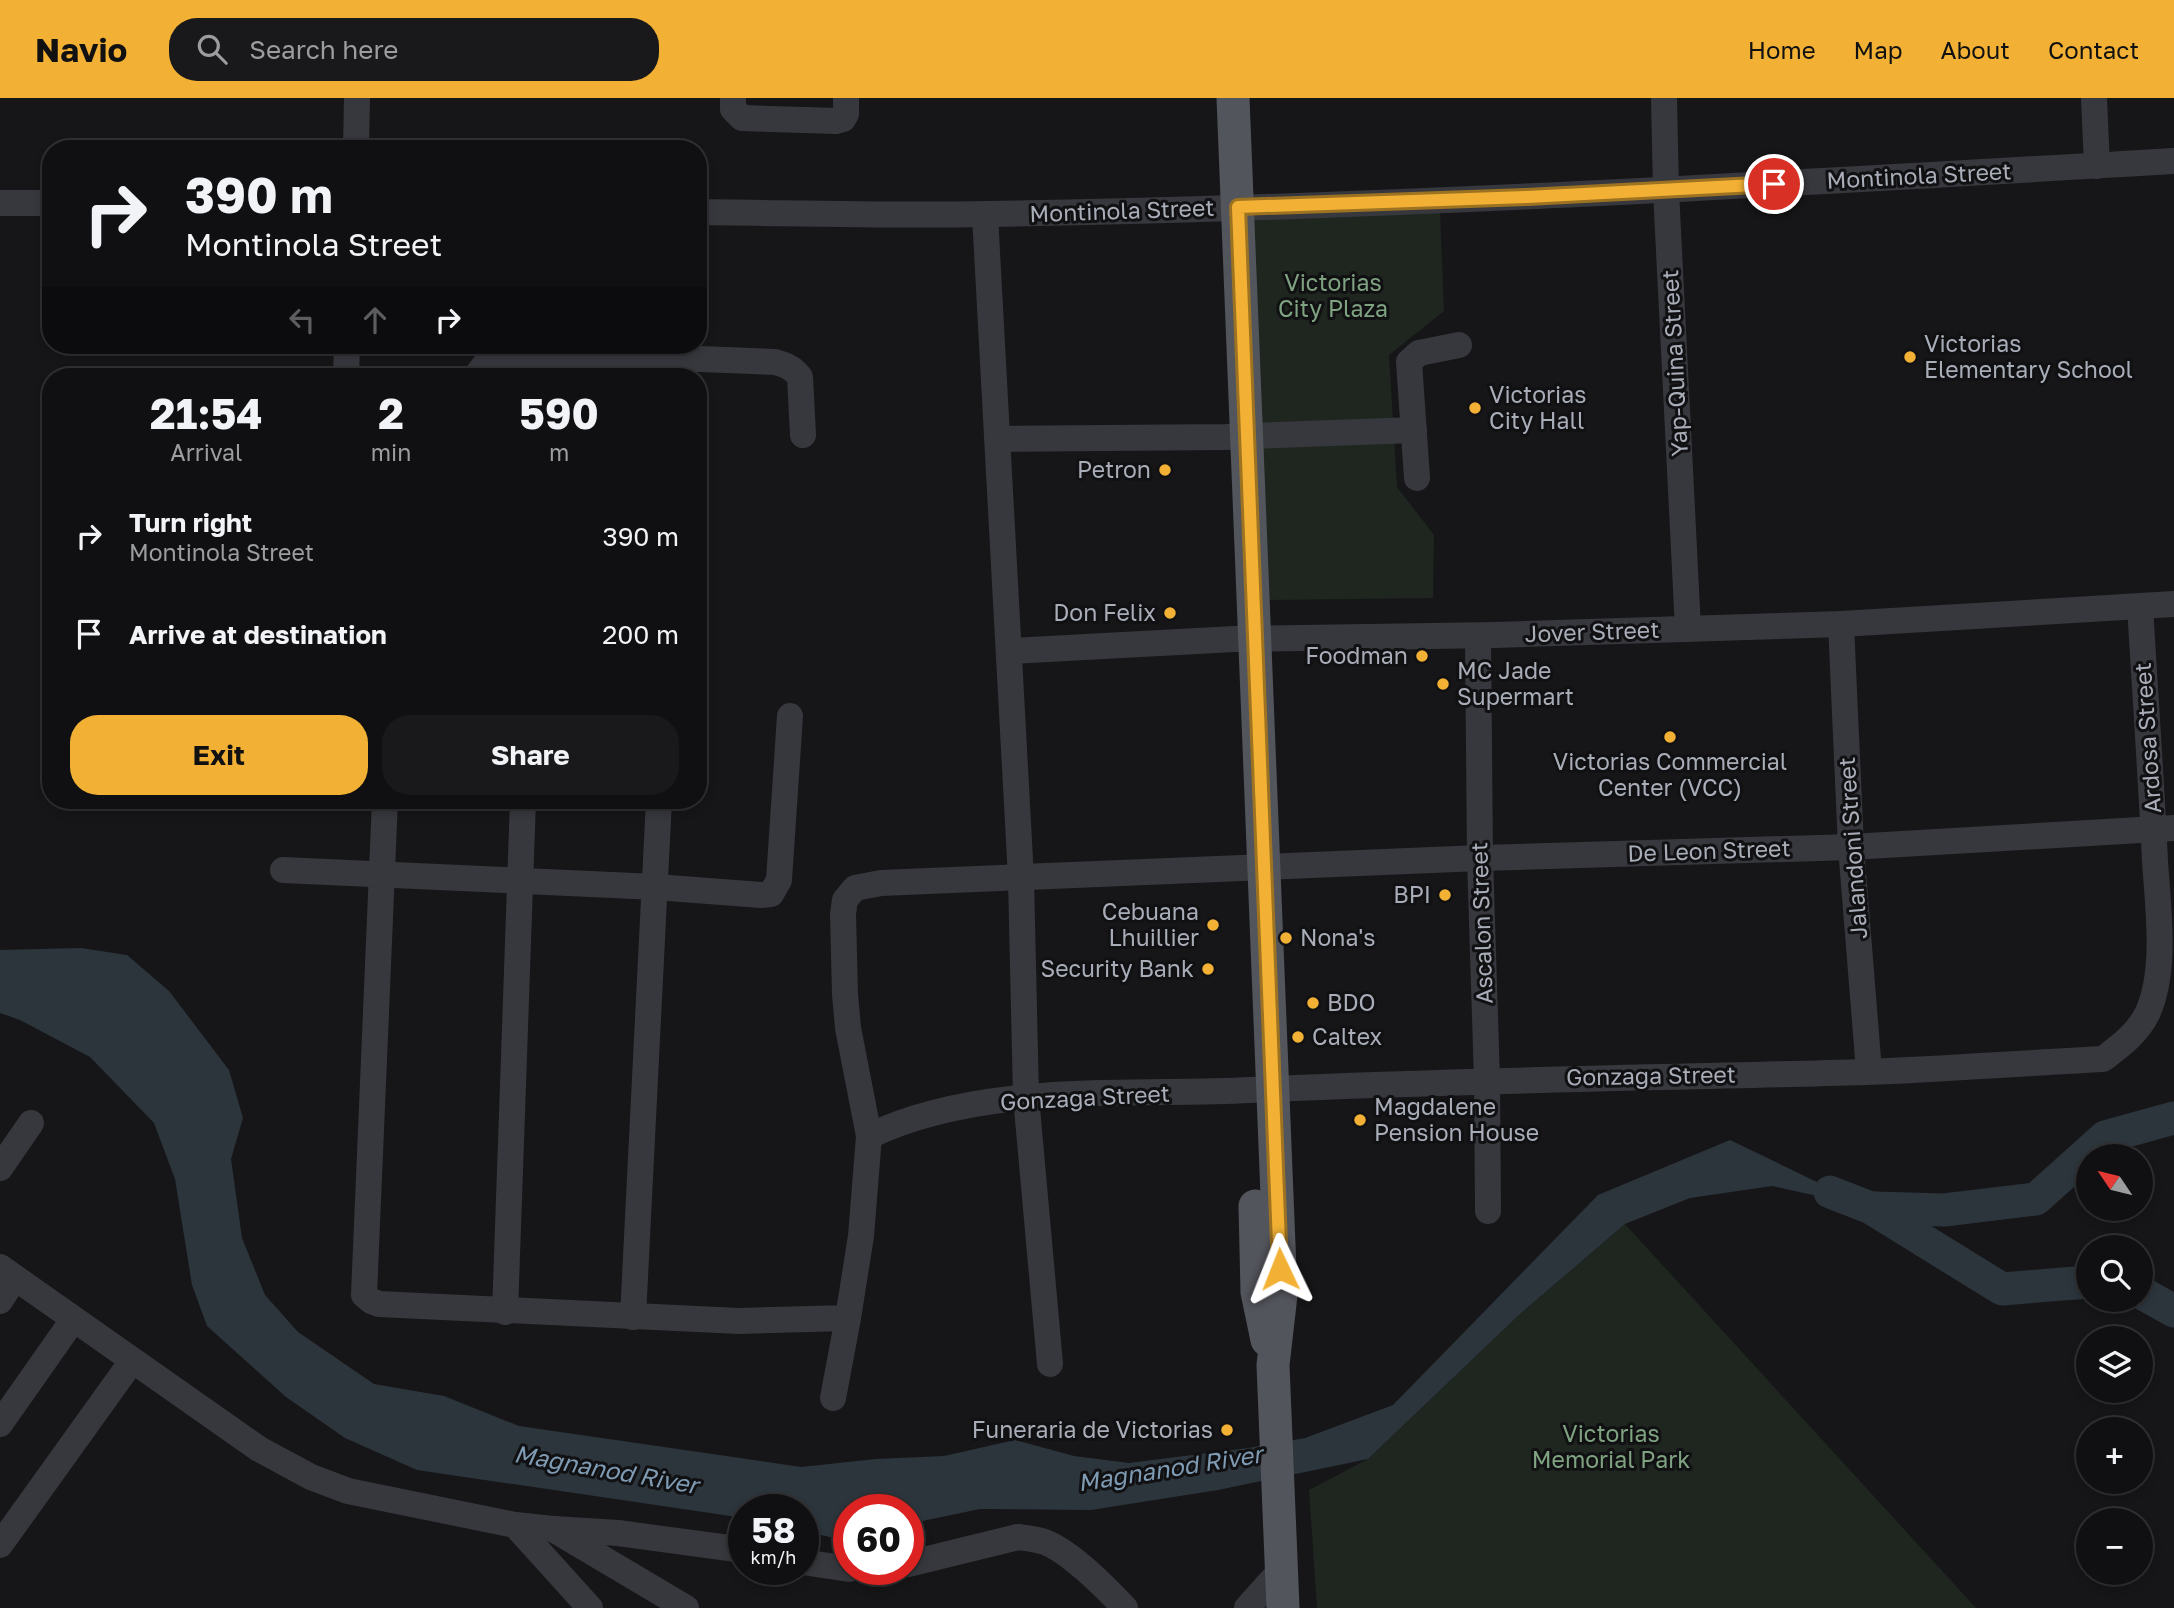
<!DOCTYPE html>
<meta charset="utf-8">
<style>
body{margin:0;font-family:"Golos Text",sans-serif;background:#19191b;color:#f1f3f6;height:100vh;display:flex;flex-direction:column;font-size:26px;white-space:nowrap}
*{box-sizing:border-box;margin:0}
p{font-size:23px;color:#9c9d9f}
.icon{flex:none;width:38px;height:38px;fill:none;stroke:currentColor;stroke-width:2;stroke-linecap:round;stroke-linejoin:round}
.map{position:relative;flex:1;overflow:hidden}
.details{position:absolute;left:42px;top:270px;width:665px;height:441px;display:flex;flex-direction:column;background:#101012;border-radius:28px;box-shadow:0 4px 10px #0003,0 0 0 2px #303032}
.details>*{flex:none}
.top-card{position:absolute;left:42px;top:42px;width:665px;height:214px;border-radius:28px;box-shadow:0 4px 10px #0003,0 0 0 2px #303032;background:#101012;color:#f1f3f6;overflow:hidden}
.needle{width:46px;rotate:305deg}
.fabs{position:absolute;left:2076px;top:1046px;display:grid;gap:14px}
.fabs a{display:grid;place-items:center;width:77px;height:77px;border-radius:50%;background:#101012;box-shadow:0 4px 10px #0003,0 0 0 2px #303032;font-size:35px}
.speed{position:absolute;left:728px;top:1396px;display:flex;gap:14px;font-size:35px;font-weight:700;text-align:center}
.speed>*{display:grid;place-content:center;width:91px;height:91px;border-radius:50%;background:#101012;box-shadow:0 4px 10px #0003,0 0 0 2px #303032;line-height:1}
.speed small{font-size:18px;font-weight:400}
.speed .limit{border:10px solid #d22;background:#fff;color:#111}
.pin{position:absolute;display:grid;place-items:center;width:60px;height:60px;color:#fff;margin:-30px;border:4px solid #fff;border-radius:50%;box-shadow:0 2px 7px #0007}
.me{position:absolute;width:77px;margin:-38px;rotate:358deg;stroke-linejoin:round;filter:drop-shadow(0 0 5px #0008)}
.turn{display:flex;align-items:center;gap:24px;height:147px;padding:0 28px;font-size:32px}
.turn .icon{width:91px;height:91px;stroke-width:2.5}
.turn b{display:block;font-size:49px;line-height:60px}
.lanes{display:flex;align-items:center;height:66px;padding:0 28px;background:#0003;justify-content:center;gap:35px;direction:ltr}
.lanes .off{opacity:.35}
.eta{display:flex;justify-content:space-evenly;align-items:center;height:119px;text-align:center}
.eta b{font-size:42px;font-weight:700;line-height:49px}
.primary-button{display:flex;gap:14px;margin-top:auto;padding:14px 28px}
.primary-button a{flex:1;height:80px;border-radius:28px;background:#f2b134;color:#111;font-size:28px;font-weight:700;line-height:80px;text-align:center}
.primary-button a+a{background:#19191b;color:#f1f3f6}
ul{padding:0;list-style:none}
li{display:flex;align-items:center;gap:21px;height:98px;padding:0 28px}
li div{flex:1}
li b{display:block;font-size:26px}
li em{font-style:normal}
header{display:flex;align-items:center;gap:42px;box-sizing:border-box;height:98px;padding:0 35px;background:#f2b134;color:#111}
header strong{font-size:33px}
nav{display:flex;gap:38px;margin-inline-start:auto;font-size:24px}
.search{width:490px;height:63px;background:#19191b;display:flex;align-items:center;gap:18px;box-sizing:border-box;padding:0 24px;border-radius:28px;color:#9c9d9f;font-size:26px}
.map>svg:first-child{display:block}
</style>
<header>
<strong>Navio</strong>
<div class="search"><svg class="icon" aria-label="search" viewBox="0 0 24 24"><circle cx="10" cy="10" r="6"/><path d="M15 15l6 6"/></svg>Search here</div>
<nav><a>Home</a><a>Map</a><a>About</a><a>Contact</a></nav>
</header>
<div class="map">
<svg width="2174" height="1510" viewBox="0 0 2174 1510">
<rect width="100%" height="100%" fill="#161618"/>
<!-- green -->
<g fill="#1e261f">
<polygon points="1440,112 1444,213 1389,257 1397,389 1434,437 1433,500 1262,502 1248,120"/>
<polygon points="1625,1126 1976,1510 1317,1510 1309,1392 1368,1361 1520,1216"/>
</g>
<!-- water -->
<polygon fill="#2c353c" points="81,850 127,857 169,893 229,972 243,1020 231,1061 242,1140 265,1197 298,1234 374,1286 444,1298 519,1328 801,1369 876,1361 944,1358 1015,1342 1074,1358 1129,1365 1248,1350 1305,1340 1393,1307 1598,1097 1730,1042 1871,1110 1772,1088 1690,1100 1625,1126 1520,1216 1368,1361 1218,1392 1091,1412 980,1411 908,1426 908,1412 849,1412 849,1439 839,1441 803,1433 803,1412 744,1412 744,1420 417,1372 345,1340 286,1299 207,1228 192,1187 175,1081 154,1025 90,959 20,922 0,915 0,852"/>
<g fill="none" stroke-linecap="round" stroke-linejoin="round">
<!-- river -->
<g stroke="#2c353c" stroke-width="33">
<polyline points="1830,1094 1871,1110 2002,1191 2088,1184"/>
<polyline points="1874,1110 1944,1112 2036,1101 2105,1039 2174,1020"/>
<polyline points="2140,1194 2174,1213"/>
</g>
<!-- minor -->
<g stroke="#37383d" stroke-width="26">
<polyline points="733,0 733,11 742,20 836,23 843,21 846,16 846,0"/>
<polyline points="1664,0 1666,93 1688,531"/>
<polyline points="2094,0 2097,68"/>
<polyline points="356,51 357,0"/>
<polyline points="0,105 51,105"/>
<path d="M 698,114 C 795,115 891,118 988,116 C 1384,110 1779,86 2174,63"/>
<polyline points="985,117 1021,780 1026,999 1050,1266"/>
<polyline points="346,278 347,247"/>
<path d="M 476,278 L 490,260 L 509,255 L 539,259 L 674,260 L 775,264 C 786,267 793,270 800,279 L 803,337"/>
<polyline points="999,341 1226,339 1414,332"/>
<polyline points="1417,380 1409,264 1419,255 1459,247"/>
<polyline points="1841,526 1851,749 1869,973"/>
<polyline points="1478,538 1480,760 1487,982 1488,1113"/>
<polyline points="1010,553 1234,541 1495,537 1841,526 2174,506"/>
<polyline points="385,702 364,1197 371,1203 379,1206 739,1223 848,1220 861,1138 869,1038 848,930 845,896 843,816 845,802 855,790 881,785 1480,760 1851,749 2174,730"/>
<polyline points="283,772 656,789 761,797 771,796 779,782 790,618"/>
<path d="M 869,1038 C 982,984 1127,998 1250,992 C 1455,982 1661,980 1867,974 C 1946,971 2024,965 2103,961 C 2120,948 2137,936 2147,916 C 2167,874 2158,809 2155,763 C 2151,678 2145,593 2140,508"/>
<polyline points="0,1070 31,1025"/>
<polyline points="0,1169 259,1351 311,1379 348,1393 515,1427 590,1510"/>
<polyline points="0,1203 15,1180"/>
<polyline points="505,1214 523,702"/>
<polyline points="633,1219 659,702"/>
<polyline points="833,1300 848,1220"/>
<polyline points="0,1326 73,1222"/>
<polyline points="515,1427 553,1431 686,1510"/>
<polyline points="554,1431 618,1435 744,1452"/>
<polyline points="0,1447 132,1263"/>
<polyline points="803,1464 849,1471"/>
<path d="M 908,1466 L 1018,1439 C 1027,1440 1036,1441 1045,1444 C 1072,1455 1105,1489 1125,1510"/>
<polyline points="1247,1510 1281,1472"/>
</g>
<!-- major -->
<g stroke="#53555c" stroke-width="33">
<polyline points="1233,0 1281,1197 1273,1267 1283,1510"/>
<polyline points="1255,1108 1257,1194 1267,1242"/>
</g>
</g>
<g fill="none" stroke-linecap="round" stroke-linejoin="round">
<!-- route casing -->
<g stroke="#9d7322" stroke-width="18">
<polyline id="route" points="1280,1171 1238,109 1527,99 1774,86"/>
</g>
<!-- route -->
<use href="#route" stroke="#f2b134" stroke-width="12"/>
</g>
<!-- markers -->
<g fill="#f2b134" stroke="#111113" stroke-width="2.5">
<circle cx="1910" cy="259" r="7"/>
<circle cx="1475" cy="310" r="7"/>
<circle cx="1165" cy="372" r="7"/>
<circle cx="1170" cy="515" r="7"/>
<circle cx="1422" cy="558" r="7"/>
<circle cx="1443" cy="586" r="7"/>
<circle cx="1670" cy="639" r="7"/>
<circle cx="1445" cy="797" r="7"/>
<circle cx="1213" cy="827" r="7"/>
<circle cx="1286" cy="840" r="7"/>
<circle cx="1208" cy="871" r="7"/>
<circle cx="1313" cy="905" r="7"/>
<circle cx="1298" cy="939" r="7"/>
<circle cx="1360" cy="1022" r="7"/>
<circle cx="1227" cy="1332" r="7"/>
</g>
<g text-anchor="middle" stroke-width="6" stroke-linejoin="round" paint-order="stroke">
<!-- street labels -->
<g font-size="23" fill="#a8adb8" stroke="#111113">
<text transform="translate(1919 78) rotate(-3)" y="8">Montinola Street</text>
<text transform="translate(1122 113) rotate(-2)" y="8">Montinola Street</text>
<text transform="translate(1675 265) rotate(-93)" y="8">Yap-Quina Street</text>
<text transform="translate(1592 534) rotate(-2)" y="8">Jover Street</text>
<text transform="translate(2148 640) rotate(-94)" y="8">Ardosa Street</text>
<text transform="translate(1853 750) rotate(-94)" y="8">Jalandoni Street</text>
<text transform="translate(1709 753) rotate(-2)" y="8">De Leon Street</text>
<text transform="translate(1482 825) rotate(-92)" y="8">Ascalon Street</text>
<text transform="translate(1651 978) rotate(-1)" y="8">Gonzaga Street</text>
<text transform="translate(1085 1000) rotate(-3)" y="8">Gonzaga Street</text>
</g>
<!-- park labels -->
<g font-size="23" fill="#7fa381" stroke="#111113">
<text x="1333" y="193">Victorias<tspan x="1333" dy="26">City Plaza</tspan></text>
<text x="1611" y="1344">Victorias<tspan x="1611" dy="26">Memorial Park</tspan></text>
</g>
<!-- poi labels -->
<g font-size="23" fill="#a8adb8" stroke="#111113" text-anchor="start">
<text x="1924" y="254">Victorias<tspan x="1924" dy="26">Elementary School</tspan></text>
<text x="1489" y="305">Victorias<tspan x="1489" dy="26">City Hall</tspan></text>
<text x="1151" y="380" text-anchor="end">Petron</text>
<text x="1156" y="523" text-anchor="end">Don Felix</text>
<text x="1408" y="566" text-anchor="end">Foodman</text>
<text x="1457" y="581">MC Jade<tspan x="1457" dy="26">Supermart</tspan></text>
<text x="1670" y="672" text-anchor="middle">Victorias Commercial<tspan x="1670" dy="26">Center (VCC)</tspan></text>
<text x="1431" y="805" text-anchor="end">BPI</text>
<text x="1199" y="822" text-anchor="end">Cebuana<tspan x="1199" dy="26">Lhuillier</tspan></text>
<text x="1300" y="848">Nona's</text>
<text x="1194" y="879" text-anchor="end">Security Bank</text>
<text x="1327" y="913">BDO</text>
<text x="1312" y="947">Caltex</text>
<text x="1374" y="1017">Magdalene<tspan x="1374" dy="26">Pension House</tspan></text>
<text x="1213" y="1340" text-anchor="end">Funeraria de Victorias</text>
</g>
<!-- water labels -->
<g font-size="24" font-style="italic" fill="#7f9bb3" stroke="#111113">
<text transform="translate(1170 1371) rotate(-9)" y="8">Magnanod River</text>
<text transform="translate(606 1372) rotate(10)" y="8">Magnanod River</text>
</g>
</g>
</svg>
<div class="fabs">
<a><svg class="needle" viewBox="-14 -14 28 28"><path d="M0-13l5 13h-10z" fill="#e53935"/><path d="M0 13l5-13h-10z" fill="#9c9d9f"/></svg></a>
<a><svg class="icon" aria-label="search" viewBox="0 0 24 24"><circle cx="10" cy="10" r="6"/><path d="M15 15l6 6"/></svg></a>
<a><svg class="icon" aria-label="layers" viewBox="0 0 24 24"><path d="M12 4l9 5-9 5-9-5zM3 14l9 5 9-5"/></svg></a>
<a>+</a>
<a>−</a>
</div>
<div class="speed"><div>58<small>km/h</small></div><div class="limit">60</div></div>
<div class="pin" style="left:1774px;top:86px;background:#d93025"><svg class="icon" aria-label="arrive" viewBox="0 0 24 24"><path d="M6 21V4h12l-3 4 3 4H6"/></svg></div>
<svg class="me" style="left:1280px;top:1171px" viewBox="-20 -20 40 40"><path d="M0-17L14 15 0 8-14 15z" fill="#f2b134" stroke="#fff" stroke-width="4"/></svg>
<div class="top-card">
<div class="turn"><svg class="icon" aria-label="right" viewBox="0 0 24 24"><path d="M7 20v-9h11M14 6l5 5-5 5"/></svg><div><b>390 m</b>Montinola Street</div></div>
<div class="lanes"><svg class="icon off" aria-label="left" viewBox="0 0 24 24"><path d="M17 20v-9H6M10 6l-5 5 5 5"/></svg><svg class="icon off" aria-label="ahead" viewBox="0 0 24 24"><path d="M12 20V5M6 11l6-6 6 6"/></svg><svg class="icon" aria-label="right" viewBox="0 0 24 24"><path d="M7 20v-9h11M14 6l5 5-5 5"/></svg></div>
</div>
<section class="details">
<div class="eta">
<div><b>21:54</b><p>Arrival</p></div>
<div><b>2</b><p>min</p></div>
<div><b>590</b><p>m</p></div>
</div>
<ul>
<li><svg class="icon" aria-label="right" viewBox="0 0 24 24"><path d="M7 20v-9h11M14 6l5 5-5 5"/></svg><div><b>Turn right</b><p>Montinola Street</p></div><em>390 m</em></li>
<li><svg class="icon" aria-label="arrive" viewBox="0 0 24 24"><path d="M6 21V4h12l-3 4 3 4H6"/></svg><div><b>Arrive at destination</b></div><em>200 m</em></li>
</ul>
<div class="primary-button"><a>Exit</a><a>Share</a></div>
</section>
</div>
